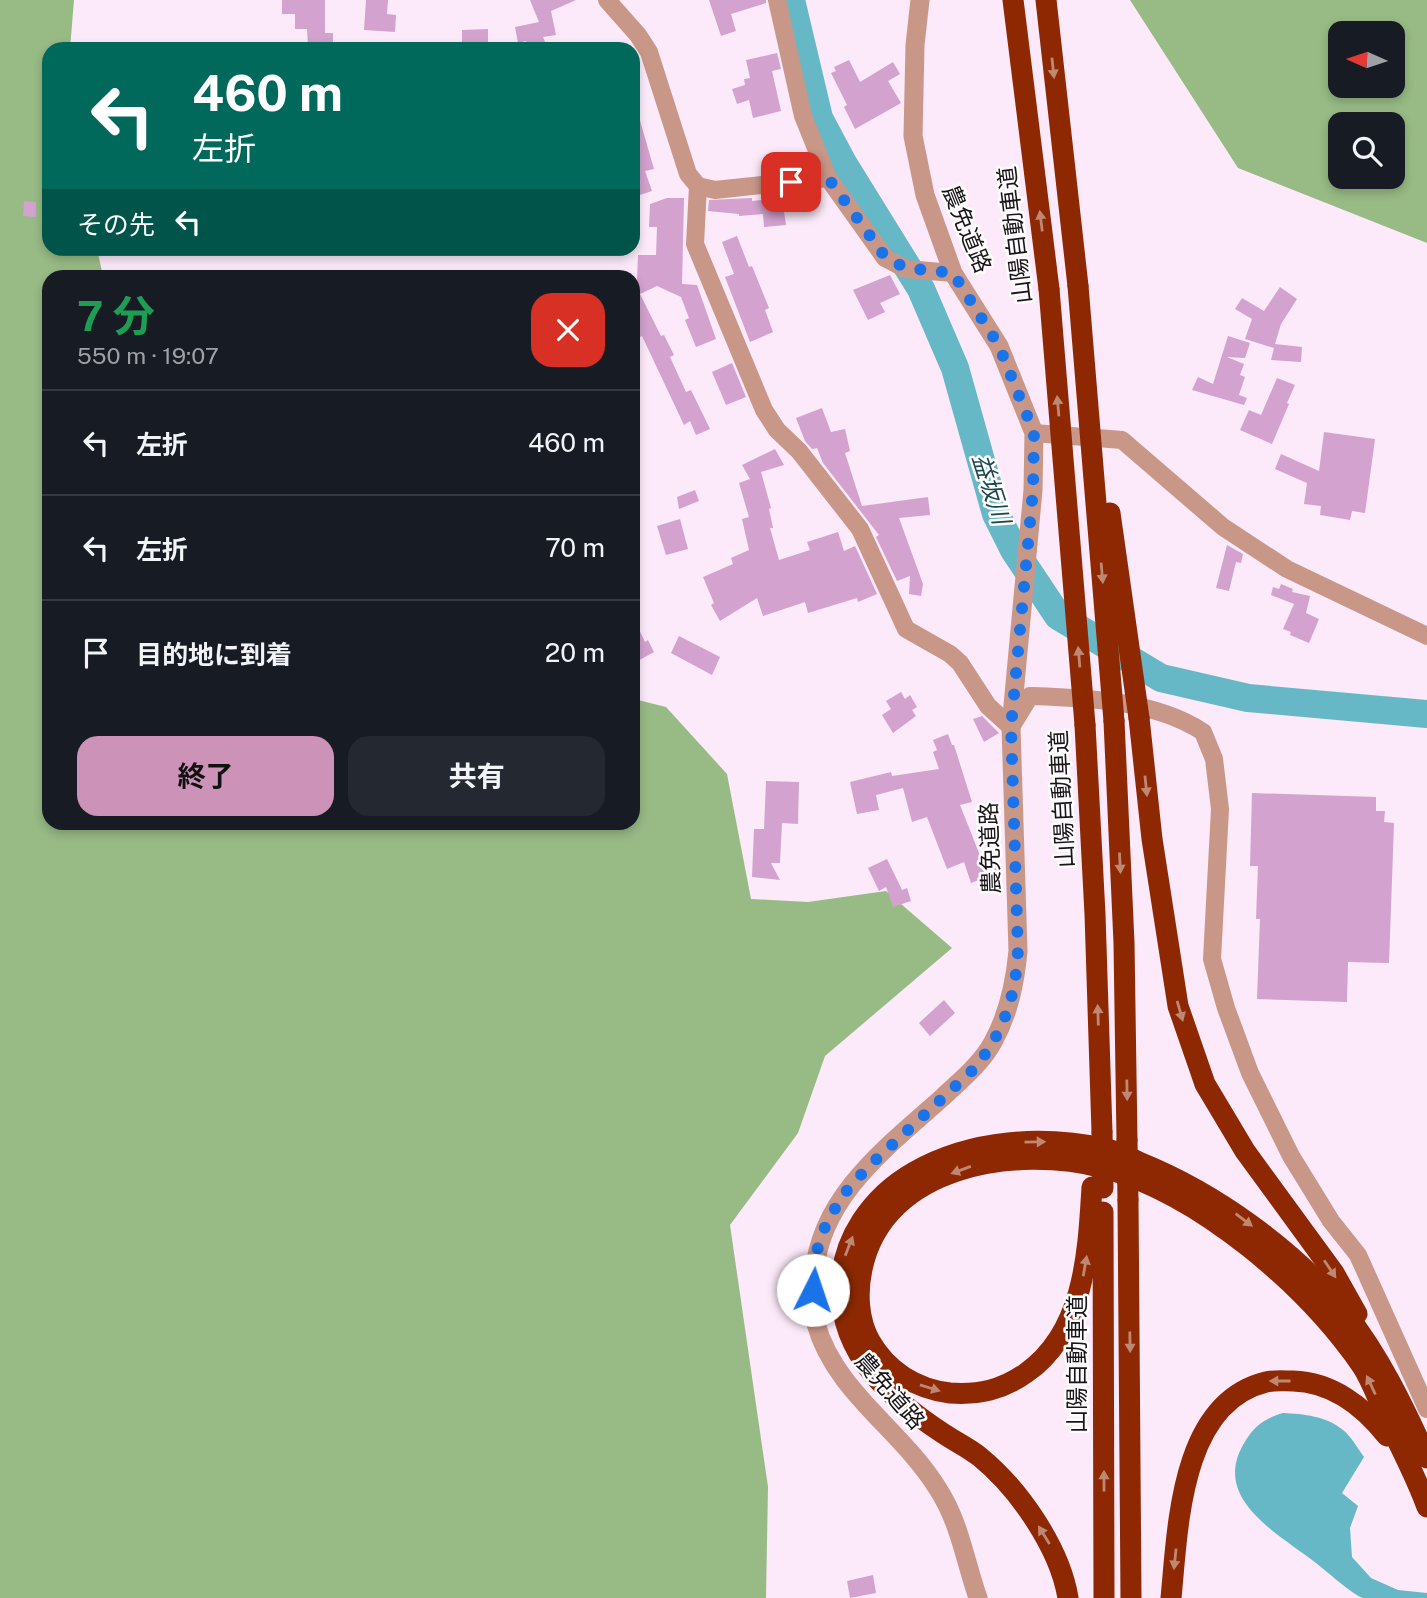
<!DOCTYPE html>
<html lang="ja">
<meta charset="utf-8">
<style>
body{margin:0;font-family:"Public Sans","Noto Sans JP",sans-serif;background:#242831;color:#f1f3f6;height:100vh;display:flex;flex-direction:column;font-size:26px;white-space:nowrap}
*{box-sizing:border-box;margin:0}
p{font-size:23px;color:#9ea1a6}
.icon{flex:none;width:38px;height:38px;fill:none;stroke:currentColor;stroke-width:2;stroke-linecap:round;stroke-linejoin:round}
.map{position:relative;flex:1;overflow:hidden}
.details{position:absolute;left:42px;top:270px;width:598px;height:560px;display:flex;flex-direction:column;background:#171b24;border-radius:21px;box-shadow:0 4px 10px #0003}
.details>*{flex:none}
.banner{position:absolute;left:42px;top:42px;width:598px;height:214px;border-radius:21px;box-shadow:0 4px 10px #0003;background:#00695c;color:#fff;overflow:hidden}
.needle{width:46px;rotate:273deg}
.controls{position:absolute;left:1328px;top:21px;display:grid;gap:14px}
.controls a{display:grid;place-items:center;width:77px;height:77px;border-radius:14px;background:#171b24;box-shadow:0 4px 10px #0003;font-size:35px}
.pin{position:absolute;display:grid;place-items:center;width:60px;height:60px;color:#fff;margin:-30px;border-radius:14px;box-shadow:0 4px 10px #0006}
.me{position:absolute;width:77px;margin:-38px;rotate:4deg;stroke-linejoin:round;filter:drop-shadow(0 0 5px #0008)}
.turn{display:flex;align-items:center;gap:24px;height:147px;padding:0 35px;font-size:32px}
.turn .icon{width:91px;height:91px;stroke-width:2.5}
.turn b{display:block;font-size:49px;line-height:60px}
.then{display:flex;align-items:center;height:66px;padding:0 35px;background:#0003;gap:14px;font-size:26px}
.round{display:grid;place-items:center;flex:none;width:74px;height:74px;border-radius:21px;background:#242831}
.overview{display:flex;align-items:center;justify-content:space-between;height:119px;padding:0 35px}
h1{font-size:42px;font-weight:700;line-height:52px;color:#1e9e55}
.button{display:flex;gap:14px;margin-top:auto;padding:14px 35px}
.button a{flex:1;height:80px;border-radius:21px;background:#cd92b7;color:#111;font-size:28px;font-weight:700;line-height:80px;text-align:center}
.button a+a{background:#242831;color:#f1f3f6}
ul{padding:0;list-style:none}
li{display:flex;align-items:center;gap:21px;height:105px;padding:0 35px;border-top:2px solid #363941}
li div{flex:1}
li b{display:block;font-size:26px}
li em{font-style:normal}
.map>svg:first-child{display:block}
</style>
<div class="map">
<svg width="1427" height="1598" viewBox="0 0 1427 1598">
<rect width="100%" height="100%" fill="#fce9f9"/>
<!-- forest -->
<g fill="#98ba85" fill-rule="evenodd">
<polygon points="0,0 74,0 70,49 49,49 49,248 97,249 103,276 49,276 49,822 634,822 634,699 666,707 727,774 751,899 808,902 886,891 952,948 825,1056 798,1133 730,1225 768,1487 766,1598 0,1598"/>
<path d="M 1130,0 L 1427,0 L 1427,243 L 1238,168 ZM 1340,33 L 1393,33 L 1393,86 L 1340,86 ZM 1340,124 L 1393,124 L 1393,177 L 1340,177 Z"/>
</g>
<!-- water -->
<path fill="#66b8c6" d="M 1283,1413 C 1304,1414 1326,1416 1343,1430 C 1351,1436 1358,1449 1364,1457 L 1342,1493 L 1358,1506 L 1350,1528 L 1352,1557 L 1371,1578 L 1398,1590 L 1427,1593 L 1427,1598 C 1413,1598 1374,1598 1363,1598 C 1353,1595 1325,1570 1316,1563 C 1279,1534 1212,1500 1243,1445 C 1253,1427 1263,1419 1283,1413 Z"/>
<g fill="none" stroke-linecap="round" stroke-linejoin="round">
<!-- river -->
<polyline stroke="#66b8c6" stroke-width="28" points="791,0 819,118 843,163 921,289 955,368 996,514 1014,550 1058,616 1161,678 1248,698 1427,714"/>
</g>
<!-- building -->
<g fill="#d3a2ce">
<polygon points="282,0 325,0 325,33 333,33 333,46 308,47 307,29 295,29 295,14 282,14"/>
<polygon points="366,0 388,0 387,14 396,15 395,32 364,30"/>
<polygon points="530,0 576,0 551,11 556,35 543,37 548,49 529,49 526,41 518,43 515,27 539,22"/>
<polygon points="709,0 766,0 766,3 731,14 736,31 721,36"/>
<polygon points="488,29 488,49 462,49 462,30"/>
<polygon points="777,53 781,69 772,71 781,111 753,118 749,100 737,104 732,89 745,85 744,79 750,78 746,60"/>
<polygon points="849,60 860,82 893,62 900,74 888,81 901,103 855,129 844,107 847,105 831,73 836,71 834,67"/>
<polygon points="637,110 654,169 645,171 652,191 634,197 634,111"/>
<polygon points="667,198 684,198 682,284 697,285 716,339 696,347 685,320 689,318 681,297 657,286 640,294 661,336 664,335 674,355 670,357 686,392 691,390 710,429 696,435 690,421 684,425 642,336 634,340 634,280 637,280 638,255 656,255 657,227 649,227 650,204"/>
<polygon points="752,198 752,201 782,198 786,225 764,227 763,214 739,216 739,214 708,211 709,200"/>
<polygon points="24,201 36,202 36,217 23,216"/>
<polygon points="737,236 749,267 752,266 769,308 765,310 773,332 750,342 725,277 734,274 722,242"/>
<polygon points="890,275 900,294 880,303 885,312 868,320 853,290"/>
<polygon points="1280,287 1297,299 1281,324 1275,344 1302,347 1301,362 1271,360 1274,348 1245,339 1252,319 1235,309 1242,298 1264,311"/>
<polygon points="1228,336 1250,343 1245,358 1227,357 1244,364 1240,375 1245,377 1239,395 1247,398 1244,405 1192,390 1198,377 1213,384"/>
<polygon points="732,363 746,397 726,405 712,372"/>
<polygon points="1277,378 1295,385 1287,403 1289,404 1272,444 1240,430 1249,410 1261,415"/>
<polygon points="822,408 831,432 845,429 850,451 845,453 862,506 928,497 930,515 899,518 923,584 921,596 909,594 910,576 897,581 876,537 879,535 823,463 817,448 812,449 805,441 796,418"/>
<polygon points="1324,432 1375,439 1365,513 1352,511 1350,520 1320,515 1321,506 1304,504 1307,483 1275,469 1281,454 1319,471"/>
<polygon points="775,449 784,465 761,472 771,508 769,509 773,528 770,528 779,560 810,550 807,542 838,532 844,551 855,546 877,594 858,602 857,598 808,613 805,602 763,616 757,598 720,621 711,605 714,603 703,577 733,564 731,558 749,550 742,519 749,517 739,483 750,479 742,465"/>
<polygon points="695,490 699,501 679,509 677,497"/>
<polygon points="680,519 688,549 666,555 657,526"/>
<polygon points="1227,545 1243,554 1241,563 1236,562 1229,591 1216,588"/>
<polygon points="1281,584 1293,589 1292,592 1310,596 1306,613 1319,619 1309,643 1290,635 1291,632 1283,629 1294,604 1271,595 1273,587 1279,589"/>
<polygon points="634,619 645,642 648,640 654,652 634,663"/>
<polygon points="679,636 720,657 712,675 671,653"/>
<polygon points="901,692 905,699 910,695 917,707 912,710 916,716 893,733 882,715 891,709 886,701"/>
<polygon points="982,716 999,733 984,742 973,719"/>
<polygon points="948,734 952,745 954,745 972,802 960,805 981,858 993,853 1000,872 971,883 964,862 947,869 927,817 912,822 903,788 876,795 879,810 857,814 850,782 891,772 892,776 939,769 933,752 937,750 933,740"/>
<polygon points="766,781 799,782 798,824 782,823 780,863 771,863 780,880 752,877 754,829 764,829"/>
<polygon points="1252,793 1376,797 1376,811 1385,811 1384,822 1394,823 1389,963 1348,962 1347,1002 1257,999 1260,919 1256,919 1258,866 1250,866"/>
<polygon points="887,859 902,890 907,888 911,901 893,907 886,887 879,891 868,868"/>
<polygon points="944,1000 955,1013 930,1036 919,1023"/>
<polygon points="873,1575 876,1593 850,1598 847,1581"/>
</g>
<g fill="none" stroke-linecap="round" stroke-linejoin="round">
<!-- minor -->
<g stroke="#c99788" stroke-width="18">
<polyline points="607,0 638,35 649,52 688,174 698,186 715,190 828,178 885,258 906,269 953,273"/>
<polyline points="777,0 803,116 828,178"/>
<path d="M 698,186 L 695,244 L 764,410 L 777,430 L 799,451 L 860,529 L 906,629 L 950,654 L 960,663 L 988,706 L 1011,727 L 1030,696 C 1086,698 1154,700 1203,732 L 1214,759 L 1220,809 L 1212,959 L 1226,1008 L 1250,1073 L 1291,1156 L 1331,1221 L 1358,1255 L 1427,1409"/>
<polyline points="1034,433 1122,440 1223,527 1287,569 1427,636"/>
</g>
<!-- tertiary -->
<path stroke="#c99788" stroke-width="19" d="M 920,0 L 915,45 L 913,136 L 925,195 L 953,273 L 999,346 L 1034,433 L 1033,490 L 1011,727 L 1018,951 C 1015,983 1009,1013 993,1042 C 981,1064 961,1080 943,1097 C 888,1146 819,1197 814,1276 C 813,1291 812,1309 816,1324 C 835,1392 902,1430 938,1489 C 960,1523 965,1561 978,1598"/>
<!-- motorway -->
<g stroke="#8d2802" stroke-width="21">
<polyline points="1013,0 1049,289"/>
<polyline points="1046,0 1078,286"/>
<polyline points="1139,718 1152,839 1178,1006 1205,1084 1245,1151 1334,1273 1357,1314"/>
<polyline points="1114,721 1124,943 1127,1140"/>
<polyline points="1085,725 1095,914 1102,1132"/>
<path d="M 1092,1187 C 1088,1252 1085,1332 1026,1373 C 1002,1390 979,1395 950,1393 C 916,1389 887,1371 870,1341 C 858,1320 857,1292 862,1269 C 884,1164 1017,1145 1104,1168 C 1200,1194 1306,1285 1362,1366 C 1372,1381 1378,1400 1386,1417 C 1400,1447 1416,1476 1427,1507"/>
<polyline points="1128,1200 1131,1598"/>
<polyline points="1103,1212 1104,1598"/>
<path d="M 1068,1598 C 1060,1548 1019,1489 980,1457 C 969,1448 956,1442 944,1434 C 892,1400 841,1356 841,1289 C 841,1239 872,1196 914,1172 C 972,1139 1043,1135 1107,1149 C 1119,1152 1130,1158 1141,1163 C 1215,1193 1293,1249 1344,1311 C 1379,1355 1404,1407 1427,1458"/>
<path d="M 1171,1598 C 1178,1527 1180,1403 1266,1382 C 1274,1380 1284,1381 1293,1381 C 1332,1382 1364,1407 1387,1436"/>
</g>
<!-- motorway-bridge -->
<g stroke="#8d2802" stroke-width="21">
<polyline points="1078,286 1114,721"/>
<polyline points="1049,289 1085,725"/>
<polyline points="1110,513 1139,718"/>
<polyline points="1102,1132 1103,1188"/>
<polyline points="1127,1140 1128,1200"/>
</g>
</g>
<!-- one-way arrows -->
<defs><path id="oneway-solid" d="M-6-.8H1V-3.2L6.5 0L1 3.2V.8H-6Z" transform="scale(1.75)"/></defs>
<g fill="#bf8873">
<use href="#oneway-solid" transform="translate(1053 68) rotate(84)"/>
<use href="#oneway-solid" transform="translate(1041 221) rotate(-97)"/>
<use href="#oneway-solid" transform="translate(1058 406) rotate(-95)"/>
<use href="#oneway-solid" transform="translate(1102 573) rotate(85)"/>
<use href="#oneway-solid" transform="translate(1079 657) rotate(-95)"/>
<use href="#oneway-solid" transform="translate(1146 786) rotate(84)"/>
<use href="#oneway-solid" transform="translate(1120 863) rotate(87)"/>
<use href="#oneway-solid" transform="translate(1180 1011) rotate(74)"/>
<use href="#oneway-solid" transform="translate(1098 1015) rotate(-92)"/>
<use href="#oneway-solid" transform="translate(1127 1090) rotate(89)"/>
<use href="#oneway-solid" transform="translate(1035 1142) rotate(-1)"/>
<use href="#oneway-solid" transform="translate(961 1170) rotate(160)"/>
<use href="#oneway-solid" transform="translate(1244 1220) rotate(37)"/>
<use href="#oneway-solid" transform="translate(849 1246) rotate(-69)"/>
<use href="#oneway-solid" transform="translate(1085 1266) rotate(-80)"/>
<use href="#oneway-solid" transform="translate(1330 1269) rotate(56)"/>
<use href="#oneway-solid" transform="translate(1130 1342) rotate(89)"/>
<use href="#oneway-solid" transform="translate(1280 1381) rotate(-180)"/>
<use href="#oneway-solid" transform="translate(1371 1385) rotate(-115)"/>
<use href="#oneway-solid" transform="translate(930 1388) rotate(17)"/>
<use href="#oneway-solid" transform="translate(1104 1481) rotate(-90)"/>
<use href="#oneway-solid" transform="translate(1044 1535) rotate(-122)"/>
<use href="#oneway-solid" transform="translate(1175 1559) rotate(96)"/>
</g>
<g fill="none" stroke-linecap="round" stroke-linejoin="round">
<!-- route -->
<polyline stroke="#1a73e8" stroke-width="12" stroke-dasharray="0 21.6" points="791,182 828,178 886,258 906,268 953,273 999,346 1034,433 1033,490 1011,727 1018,951 1015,983 1008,1010 993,1043 975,1068 867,1168 843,1195 826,1224 815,1256 813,1290"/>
</g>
<g text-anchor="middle" stroke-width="5" stroke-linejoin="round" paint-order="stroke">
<!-- street labels -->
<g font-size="23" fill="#1a1419" stroke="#fdfdfd">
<text transform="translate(967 229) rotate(68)" y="8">農免道路</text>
<text transform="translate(1015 235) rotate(-97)" y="8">山陽自動車道</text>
<text transform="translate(1062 799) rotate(-93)" y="8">山陽自動車道</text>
<text transform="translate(990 848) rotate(-92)" y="8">農免道路</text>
<text transform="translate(1077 1364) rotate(-90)" y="8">山陽自動車道</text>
<text transform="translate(890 1391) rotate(49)" y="8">農免道路</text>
</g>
<!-- water labels -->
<g font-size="24" font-style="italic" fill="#20464d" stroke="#fdfdfd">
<text transform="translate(991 489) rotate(72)" y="8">益坂川</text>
</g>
</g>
</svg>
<div class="controls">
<a><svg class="needle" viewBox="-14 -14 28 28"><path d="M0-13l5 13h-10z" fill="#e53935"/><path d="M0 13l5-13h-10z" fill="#9ea1a6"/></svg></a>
<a><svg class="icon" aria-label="search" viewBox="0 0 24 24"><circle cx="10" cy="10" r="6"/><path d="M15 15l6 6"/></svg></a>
</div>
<div class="pin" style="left:791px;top:182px;background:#d93025"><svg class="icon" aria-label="arrive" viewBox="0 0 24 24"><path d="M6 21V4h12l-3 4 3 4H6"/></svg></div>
<svg class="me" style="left:813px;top:1290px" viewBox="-20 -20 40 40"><circle r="19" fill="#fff"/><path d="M0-13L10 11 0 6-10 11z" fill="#1a73e8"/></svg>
<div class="banner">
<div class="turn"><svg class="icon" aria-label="left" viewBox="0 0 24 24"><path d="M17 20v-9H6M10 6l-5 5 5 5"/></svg><div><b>460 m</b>左折</div></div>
<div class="then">その先<svg class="icon" aria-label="left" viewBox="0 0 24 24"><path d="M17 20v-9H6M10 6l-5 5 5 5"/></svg></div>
</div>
<section class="details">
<div class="overview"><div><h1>7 分</h1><p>550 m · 19:07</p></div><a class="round" style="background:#d93025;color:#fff"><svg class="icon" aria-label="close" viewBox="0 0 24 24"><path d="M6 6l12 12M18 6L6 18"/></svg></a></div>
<ul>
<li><svg class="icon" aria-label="left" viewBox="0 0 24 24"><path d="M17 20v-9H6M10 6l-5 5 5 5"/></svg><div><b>左折</b></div><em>460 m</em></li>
<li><svg class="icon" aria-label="left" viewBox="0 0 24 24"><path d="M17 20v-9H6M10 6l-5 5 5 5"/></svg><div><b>左折</b></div><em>70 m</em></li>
<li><svg class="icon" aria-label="arrive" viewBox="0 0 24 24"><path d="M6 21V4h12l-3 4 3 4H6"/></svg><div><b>目的地に到着</b></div><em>20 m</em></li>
</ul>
<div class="button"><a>終了</a><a>共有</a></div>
</section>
</div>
